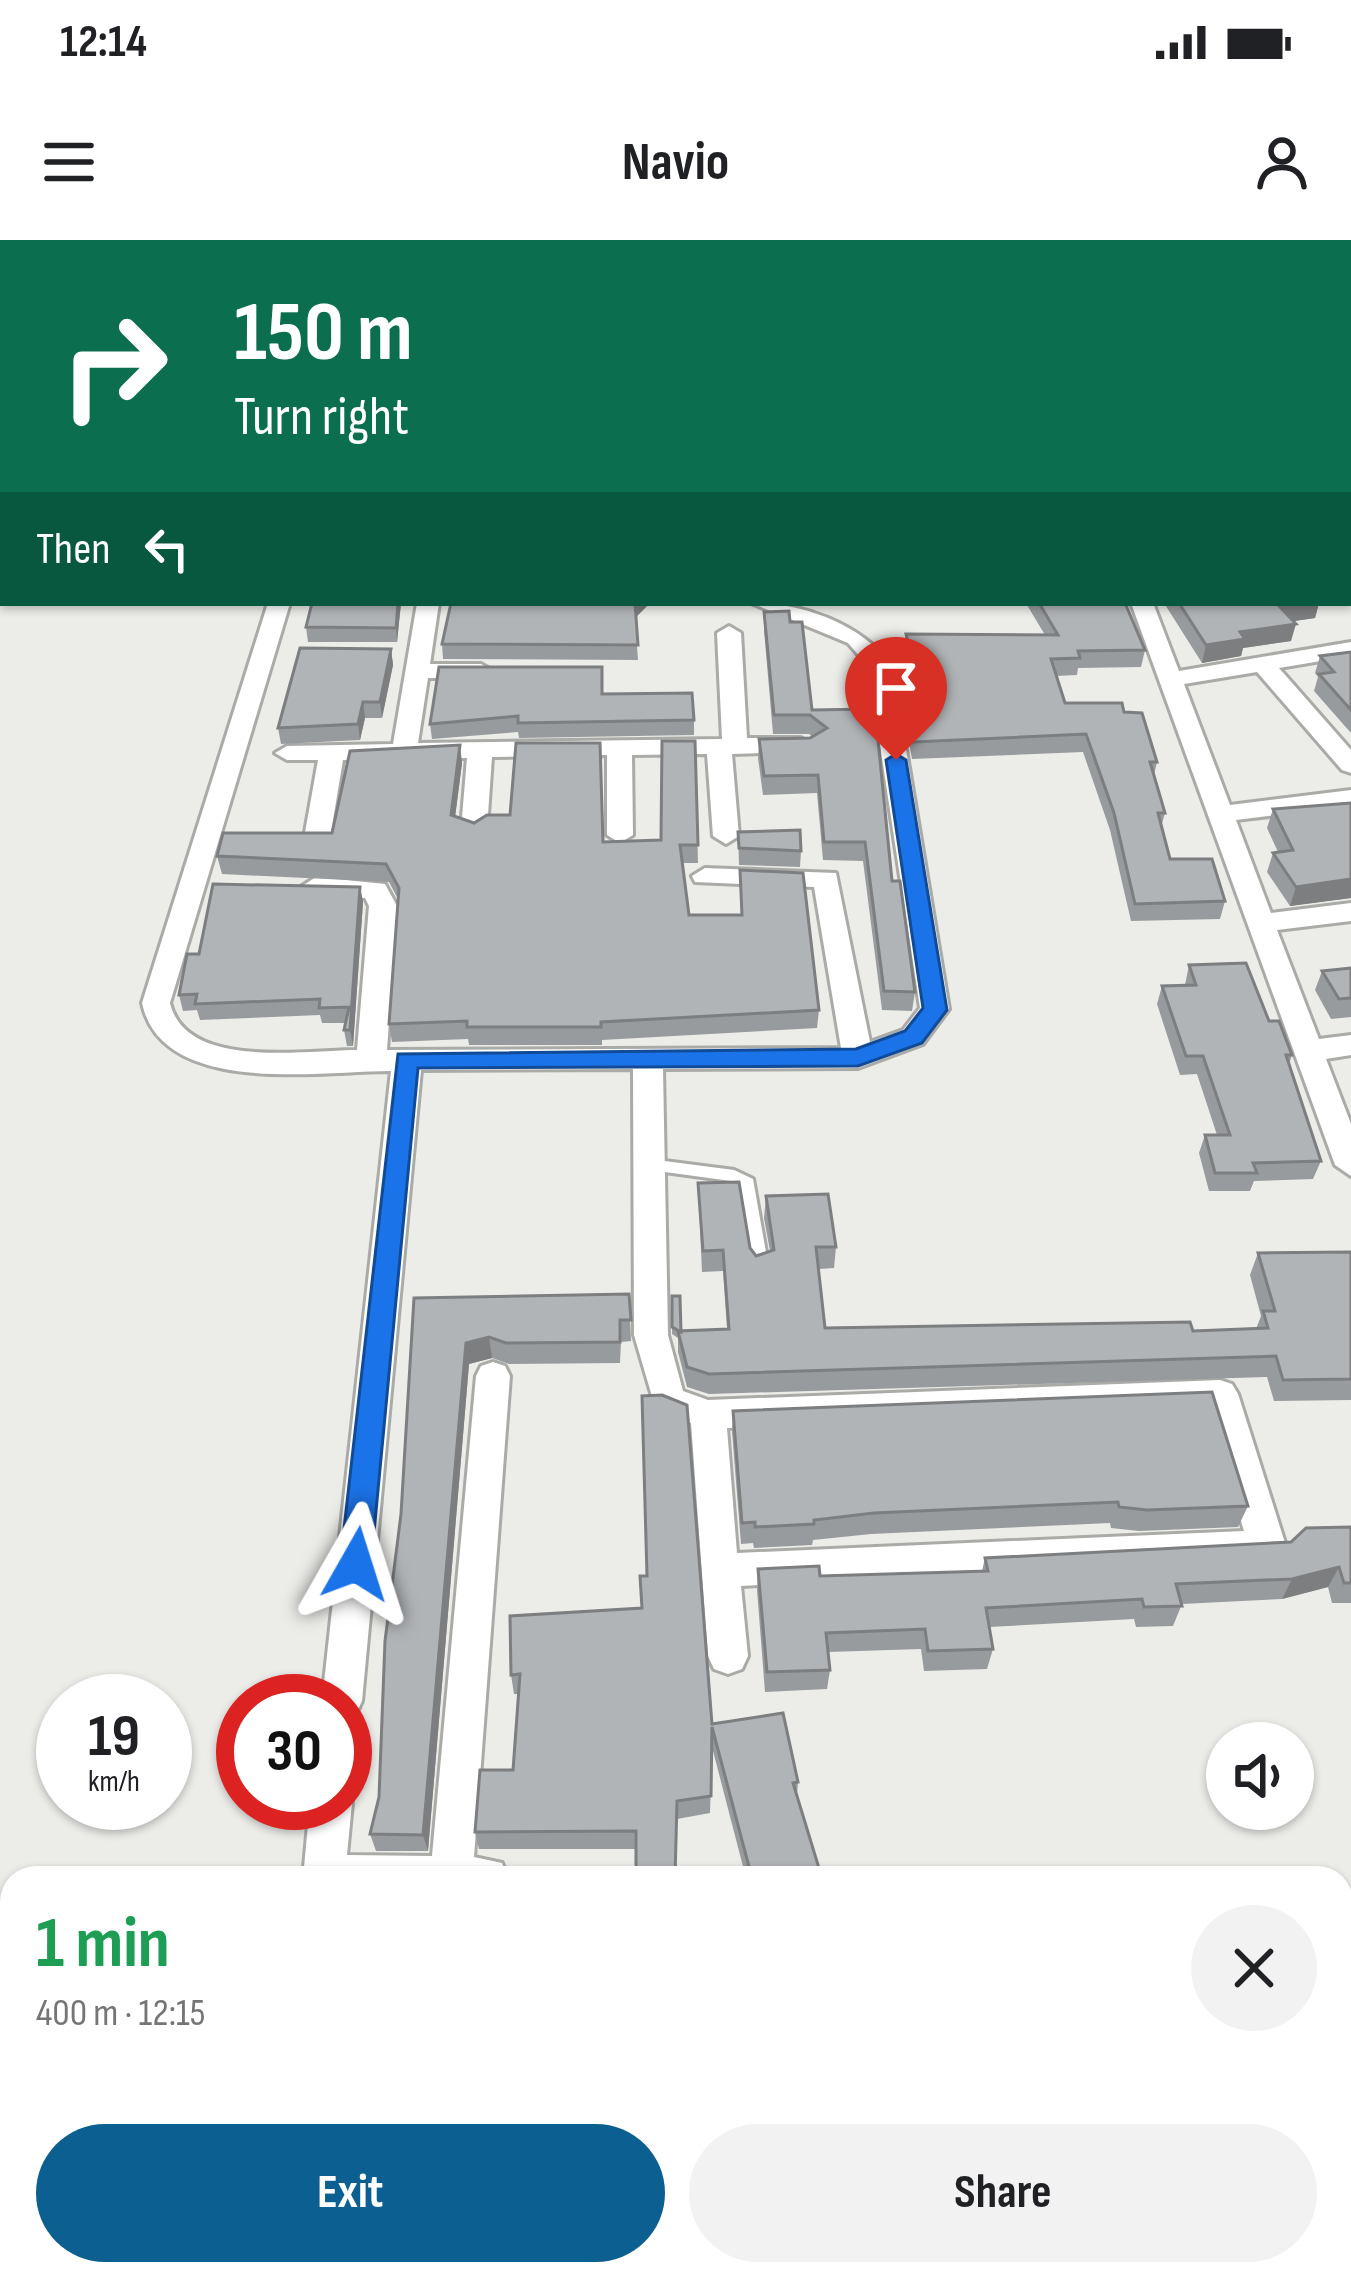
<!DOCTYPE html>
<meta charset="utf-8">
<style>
body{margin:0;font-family:"Sofia Sans Condensed",sans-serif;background:#f2f2f2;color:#202124;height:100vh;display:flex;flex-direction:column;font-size:45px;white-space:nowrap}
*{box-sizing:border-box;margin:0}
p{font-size:39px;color:#757577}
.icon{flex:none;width:66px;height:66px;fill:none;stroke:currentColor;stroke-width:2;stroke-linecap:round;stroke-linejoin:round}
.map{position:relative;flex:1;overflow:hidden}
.side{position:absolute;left:0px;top:1626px;width:1353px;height:420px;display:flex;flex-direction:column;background:#fff;border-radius:36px 36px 0 0;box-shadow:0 3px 9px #0004}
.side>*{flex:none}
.top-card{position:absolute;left:0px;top:0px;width:1353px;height:366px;box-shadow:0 3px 9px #0004;background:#0b6e4f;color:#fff;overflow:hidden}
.fabs{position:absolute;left:1206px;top:1482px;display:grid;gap:24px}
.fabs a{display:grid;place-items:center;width:108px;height:108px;border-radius:50%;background:#fff;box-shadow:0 3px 9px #0004;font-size:60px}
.speed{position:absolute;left:36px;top:1434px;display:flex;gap:24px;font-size:60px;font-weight:700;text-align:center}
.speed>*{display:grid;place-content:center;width:156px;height:156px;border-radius:50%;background:#fff;box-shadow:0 3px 9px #0004;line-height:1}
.speed small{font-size:30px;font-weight:400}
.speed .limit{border:18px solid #d22;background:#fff;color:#111}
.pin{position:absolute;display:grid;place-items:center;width:102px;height:102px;color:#fff;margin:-123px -51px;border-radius:50% 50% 50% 0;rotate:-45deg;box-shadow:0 0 12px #0007}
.pin .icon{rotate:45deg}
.me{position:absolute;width:132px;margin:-66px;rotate:6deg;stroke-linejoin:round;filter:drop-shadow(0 0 9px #0008)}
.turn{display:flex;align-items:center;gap:42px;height:252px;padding:0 36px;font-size:54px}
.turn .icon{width:156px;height:156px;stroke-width:2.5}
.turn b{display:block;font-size:84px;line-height:102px}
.then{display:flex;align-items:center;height:114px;padding:0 36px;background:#0003;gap:24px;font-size:45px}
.round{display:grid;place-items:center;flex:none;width:126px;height:126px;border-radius:63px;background:#f2f2f2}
.headline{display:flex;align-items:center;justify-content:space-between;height:204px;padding:0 36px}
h1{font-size:72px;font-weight:700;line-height:90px;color:#1e9e55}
.button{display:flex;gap:24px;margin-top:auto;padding:24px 36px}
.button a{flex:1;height:138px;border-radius:72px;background:#0b5f91;color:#fff;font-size:48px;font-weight:700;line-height:138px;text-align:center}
.button a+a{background:#f2f2f2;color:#202124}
.status{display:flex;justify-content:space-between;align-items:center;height:84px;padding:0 60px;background:#fff;direction:ltr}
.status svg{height:33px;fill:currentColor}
header{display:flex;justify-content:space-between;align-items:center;height:156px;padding:0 36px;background:#fff;font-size:54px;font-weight:700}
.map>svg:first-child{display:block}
</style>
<div class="status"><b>12:14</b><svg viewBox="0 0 49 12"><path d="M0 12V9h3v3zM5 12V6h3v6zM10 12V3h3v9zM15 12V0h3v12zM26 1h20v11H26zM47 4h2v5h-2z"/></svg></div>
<header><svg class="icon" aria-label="menu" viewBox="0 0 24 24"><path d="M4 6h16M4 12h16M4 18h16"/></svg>Navio<svg class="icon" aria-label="person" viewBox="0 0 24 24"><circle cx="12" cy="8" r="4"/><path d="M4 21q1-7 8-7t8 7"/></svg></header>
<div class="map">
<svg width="1351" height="2046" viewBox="0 0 1351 2046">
<rect width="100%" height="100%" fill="#ecede9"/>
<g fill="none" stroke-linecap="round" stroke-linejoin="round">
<!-- service casing -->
<g stroke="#aaaaa7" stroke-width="6">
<g id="service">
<polygon points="191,0 199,0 197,3 189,3"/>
<polygon points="439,0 448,0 451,3 442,3"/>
<polygon points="505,0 518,0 513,3 500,3"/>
<rect x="0" y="98" width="3" height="6"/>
<rect x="0" y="207" width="3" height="6"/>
<polygon points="649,919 734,930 753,939 769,1029 767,1033 755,1033 753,1029 740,946 731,941 643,929 641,925"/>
</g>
</g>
<!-- minor casing -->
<g stroke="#aaaaa7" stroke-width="6">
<g id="minor">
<rect x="1350" y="296" width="1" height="12"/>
<rect x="0" y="325" width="3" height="14"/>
<path d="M 268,363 L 290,363 L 170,763 C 186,830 304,810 357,810 L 369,666 L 365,658 L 306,652 L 302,646 L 316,637 L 385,644 L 397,666 L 387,810 L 841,808 L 814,647 L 695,642 L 692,636 L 705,628 L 836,633 L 870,802 L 903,790 L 920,768 L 868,426 L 848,403 L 751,363 C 803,363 859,383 892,425 L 949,769 L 923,804 L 858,828 L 663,829 L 668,1095 L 683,1151 L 708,1160 L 1220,1140 L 1232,1144 L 1238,1154 L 1286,1306 L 1280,1318 L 741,1346 L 748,1416 L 742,1429 L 728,1434 L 714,1429 L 708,1416 L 691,1183 L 656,1170 L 634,1095 L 633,829 L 421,830 L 362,1461 L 356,1474 L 345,1478 L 345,1461 L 322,1461 L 391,831 C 319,831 162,857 142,763 ZM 1207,1169 L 1244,1291 L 737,1313 L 727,1188 Z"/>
<polygon points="417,363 439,363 430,424 481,424 493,431 481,438 428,438 418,503 722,499 717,393 729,386 741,393 747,498 801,498 813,505 801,512 732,514 739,596 726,604 713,596 707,514 632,515 633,595 620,603 607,595 607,515 492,517 487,589 474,597 461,589 467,518 343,520 330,598 326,604 308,604 304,598 318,520 287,520 275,513 287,506 393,504"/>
<polygon points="1131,363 1153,363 1179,431 1351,402 1351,416 1279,428 1351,510 1351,533 1342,530 1257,432 1184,444 1230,565 1351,550 1351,566 1236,580 1271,673 1351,663 1351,681 1277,690 1319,799 1351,795 1351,815 1326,819 1351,884 1351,936 1335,925"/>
<polygon points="493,1122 505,1126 510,1136 474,1617 502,1623 508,1638 303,1638 310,1563 345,1563 345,1549 352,1563 347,1615 432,1616 476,1136 481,1126"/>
<polygon points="1351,1888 1351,1939 1341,1944 1341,1892"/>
<polygon points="256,2034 304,2034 304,2046 254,2046"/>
<polygon points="394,2034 442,2034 442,2046 392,2046"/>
<polygon points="726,2034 774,2034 776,2042 728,2046"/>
<polygon points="1195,2034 1249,2034 1244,2046 1190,2046"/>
</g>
</g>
<!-- service -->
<use href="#service" fill="#fff" fill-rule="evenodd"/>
<!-- minor -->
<use href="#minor" fill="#fff" fill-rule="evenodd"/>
</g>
<!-- wall -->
<g fill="#989b9d">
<rect x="0" y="113" width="3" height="52"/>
<rect x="0" y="212" width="3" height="79"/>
<polygon points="401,363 397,402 308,402 306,387"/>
<polygon points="650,363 635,378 638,420 443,419 442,404"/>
<polygon points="948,363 1125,363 1145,410 1141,427 1078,428 1077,435 1056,436 1065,463 1124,472 1157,522 1154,535 1165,573 1161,587 1170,619 1225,661 1220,679 1131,681 1110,590 1083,512 912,519 908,496 910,479 921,477 904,411 906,394 1045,395 1027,365 949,366"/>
<polygon points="1164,363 1319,363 1315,378 1293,381 1291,401 1243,408 1241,416 1202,423"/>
<polygon points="764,372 790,382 812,470 867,469 892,641 915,752 912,771 882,770 863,621 823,620 817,553 763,555 758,518 759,499 813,497 809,494 773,494 764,390"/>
<polygon points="391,409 393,425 382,478 365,478 360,500 281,504 278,488"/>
<polygon points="1351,412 1351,493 1314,451 1318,437 1315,433 1320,416"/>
<polygon points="602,454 694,480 694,495 519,498 518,492 432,499 430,484"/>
<polygon points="695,501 698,623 682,623 689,675 741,675 740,630 819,770 817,788 602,800 602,805 469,805 468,799 392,802 389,784 398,659 389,642 222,634 217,616 332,593 462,523 455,577 474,583 603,602 661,600"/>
<polygon points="1351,563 1351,658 1290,666 1267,632 1273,613 1278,612 1267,588 1273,569"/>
<polygon points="738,592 801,611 800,627 739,625"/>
<polygon points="360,647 363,662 353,806 347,806 344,790 345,783 322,783 320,775 200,780 197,770 183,771 179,755 199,714"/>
<polygon points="1189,725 1269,781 1292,815 1289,824 1321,921 1313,939 1254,941 1250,951 1209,951 1199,913 1205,895 1217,895 1197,834 1180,835 1157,764 1162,746 1185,745"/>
<polygon points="1351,728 1351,777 1331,779 1315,750 1322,731"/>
<polygon points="698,943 756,1016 770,1011 764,978 766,956 836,1007 834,1028 819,1029 825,1088 1193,1091 1256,1089 1261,1076 1250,1035 1258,1013 1351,1012 1351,1160 1274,1161 1267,1137 709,1154 687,1147 678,1112 678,1098 672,1094 672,1056 681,1091 727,1089 723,1031 702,1032"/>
<polygon points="629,1054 631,1101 621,1102 620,1123 509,1124 492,1118 469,1124 428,1611 376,1611 370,1594 379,1557 401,1274 414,1058"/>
<polygon points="733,1171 1248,1266 1238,1287 1139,1291 1111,1288 1110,1283 871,1294 813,1300 812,1305 754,1308 753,1303 741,1304 732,1192"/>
<polygon points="1351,1287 1351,1363 1332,1363 1328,1347 1282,1359 1182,1364 1173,1386 1136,1387 1134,1379 989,1387 993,1409 987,1429 924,1431 921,1409 828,1412 830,1430 827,1449 765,1452 757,1350 758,1329 820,1336 982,1331 985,1318 1291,1302"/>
<polygon points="510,1376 712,1484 798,1542 797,1555 822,1638 746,1638 712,1507 710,1573 677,1579 636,1609 479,1609 475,1592 513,1530 519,1454 514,1454 511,1435"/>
</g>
<!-- shaded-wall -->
<g fill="#7c7e80">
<polygon points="398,363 401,363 397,402 396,388"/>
<polygon points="635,363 650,363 634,379"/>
<polygon points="1304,363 1319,363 1315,378 1275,384 1280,367"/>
<polygon points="1296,384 1291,401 1243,408 1241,416 1202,423 1206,405 1240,392"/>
<polygon points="391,409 393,425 382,478 380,462"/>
<polygon points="363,462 365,478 360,500 358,484"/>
<polygon points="460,505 462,523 453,593 451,575"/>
<polygon points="1351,639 1351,658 1290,666 1296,647"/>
<polygon points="360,647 363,662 353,806 350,790"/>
<polygon points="489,1097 492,1118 469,1124 428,1611 423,1595 466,1103"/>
<polygon points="1339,1327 1328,1347 1282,1359 1292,1339"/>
</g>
<!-- building -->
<g fill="#b1b4b7" stroke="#7c7e80" stroke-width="3">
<polygon points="12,0 125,0 125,3 10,3"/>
<polygon points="224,0 337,0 336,3 224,3"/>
<polygon points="411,0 438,0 437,3 410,3"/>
<polygon points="549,0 656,0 655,3 547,3"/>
<polygon points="714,0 1148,0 1150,3 713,3"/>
<polygon points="1220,0 1351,0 1351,29 1350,3 1223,3"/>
<polygon points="3,17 3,59 0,59 0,37 2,37"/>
<rect x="0" y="113" width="3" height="36"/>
<polygon points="1350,180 1351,181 1350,249"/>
<rect x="0" y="212" width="3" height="62"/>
<polygon points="312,363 398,363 396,388 306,387"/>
<polygon points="451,363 635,363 638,405 442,404"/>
<polygon points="1039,363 1125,363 1145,410 1078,411 1080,418 1051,419 1065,463 1122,463 1124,472 1142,473 1157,522 1150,522 1165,573 1158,573 1170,619 1212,619 1225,661 1135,664 1114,573 1086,494 914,502 910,479 927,476 906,394 1058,395"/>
<polygon points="1179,363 1304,363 1280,367 1296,384 1240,392 1245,399 1206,405"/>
<polygon points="789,371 790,382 802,382 812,470 867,469 869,481 876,480 892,641 900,641 915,752 884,751 865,602 824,602 818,535 764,536 759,499 810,498 827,488 810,475 774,475 764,372"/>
<polygon points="300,408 391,409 380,462 363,462 358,484 278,488"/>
<polygon points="1351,412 1351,470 1319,434 1334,432 1320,416"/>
<polygon points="439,427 602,427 602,454 692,453 694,480 518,483 518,476 430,484"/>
<polygon points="662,501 695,501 698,605 680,605 689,675 742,675 740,630 803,633 819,770 601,782 601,787 467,787 467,781 389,784 399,648 386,624 217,616 223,593 332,593 350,511 460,505 451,575 474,583 487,575 510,575 516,503 600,503 603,602 661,600"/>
<polygon points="1351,563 1351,639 1296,647 1273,613 1293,610 1273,569"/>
<polygon points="800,590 801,611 739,608 738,592"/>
<polygon points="213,644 360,647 350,790 344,790 349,767 319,768 320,759 195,764 197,754 179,755 187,714 199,714"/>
<polygon points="1246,723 1269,781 1279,781 1292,815 1286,815 1321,921 1253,923 1257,933 1215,933 1205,895 1230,895 1203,816 1186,816 1162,746 1196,745 1189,725"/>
<polygon points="1351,728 1351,758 1339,759 1322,731"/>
<polygon points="739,942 750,1008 756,1016 774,1010 766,956 828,954 836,1007 816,1007 825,1088 1190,1082 1193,1091 1268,1088 1263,1071 1275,1071 1258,1013 1351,1012 1351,1139 1283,1140 1276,1116 709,1134 687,1127 678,1091 729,1089 723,1010 703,1011 698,943"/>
<polygon points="629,1054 631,1080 620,1080 620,1102 506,1103 489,1097 466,1103 423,1595 370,1594 379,1557 385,1401 401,1274 414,1058"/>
<polygon points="672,1056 680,1056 681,1092 672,1087"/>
<polygon points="1212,1152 1248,1266 1147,1270 1119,1267 1118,1262 874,1273 814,1280 814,1284 755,1287 755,1282 742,1283 733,1171"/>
<polygon points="662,1155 687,1165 712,1484 783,1473 798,1542 793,1543 822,1638 752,1638 712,1487 711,1556 677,1561 675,1638 636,1638 636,1591 475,1592 480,1530 513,1530 520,1434 511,1435 510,1376 642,1368 640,1336 647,1336 642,1156"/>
<polygon points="1351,1287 1351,1343 1344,1343 1339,1327 1292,1339 1176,1344 1182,1366 1144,1367 1142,1359 986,1368 993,1409 928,1411 925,1389 826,1393 830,1430 767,1432 758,1329 819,1326 820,1336 988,1331 985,1318 1291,1302 1306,1288"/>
<polygon points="324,2034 381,2034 398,2040 398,2046 323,2046"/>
<polygon points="605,2034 692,2034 694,2046 606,2046"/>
<polygon points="849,2034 936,2034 939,2046 815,2046 850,2038"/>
<polygon points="449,2040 576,2041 576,2046 448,2046"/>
</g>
<!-- route -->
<polygon fill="#1a73e8" stroke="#114b97" stroke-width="3" points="896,514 906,520 947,770 922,803 858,826 418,828 371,1324 367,1333 344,1333 340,1324 398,814 856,809 905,791 923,768 886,520"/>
</svg>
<div class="fabs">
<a><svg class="icon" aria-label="sound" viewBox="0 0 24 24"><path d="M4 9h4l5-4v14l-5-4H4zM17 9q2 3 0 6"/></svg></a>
</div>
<div class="speed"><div>19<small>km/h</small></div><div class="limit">30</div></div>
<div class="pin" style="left:896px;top:520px;background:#d93025"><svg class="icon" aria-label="arrive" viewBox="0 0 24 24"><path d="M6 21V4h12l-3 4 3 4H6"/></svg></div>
<svg class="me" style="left:356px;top:1324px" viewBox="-20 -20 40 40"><path d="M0-17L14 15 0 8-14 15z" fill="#1a73e8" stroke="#fff" stroke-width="4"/></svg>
<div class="top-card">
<div class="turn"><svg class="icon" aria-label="right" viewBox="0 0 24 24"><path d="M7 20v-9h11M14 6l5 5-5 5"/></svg><div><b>150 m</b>Turn right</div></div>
<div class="then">Then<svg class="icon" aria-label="left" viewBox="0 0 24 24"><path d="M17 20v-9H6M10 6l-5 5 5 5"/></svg></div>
</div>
<section class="side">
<div class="headline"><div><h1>1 min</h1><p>400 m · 12:15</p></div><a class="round"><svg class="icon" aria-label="close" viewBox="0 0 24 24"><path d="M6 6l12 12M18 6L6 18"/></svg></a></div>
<div class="button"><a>Exit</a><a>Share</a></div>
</section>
</div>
